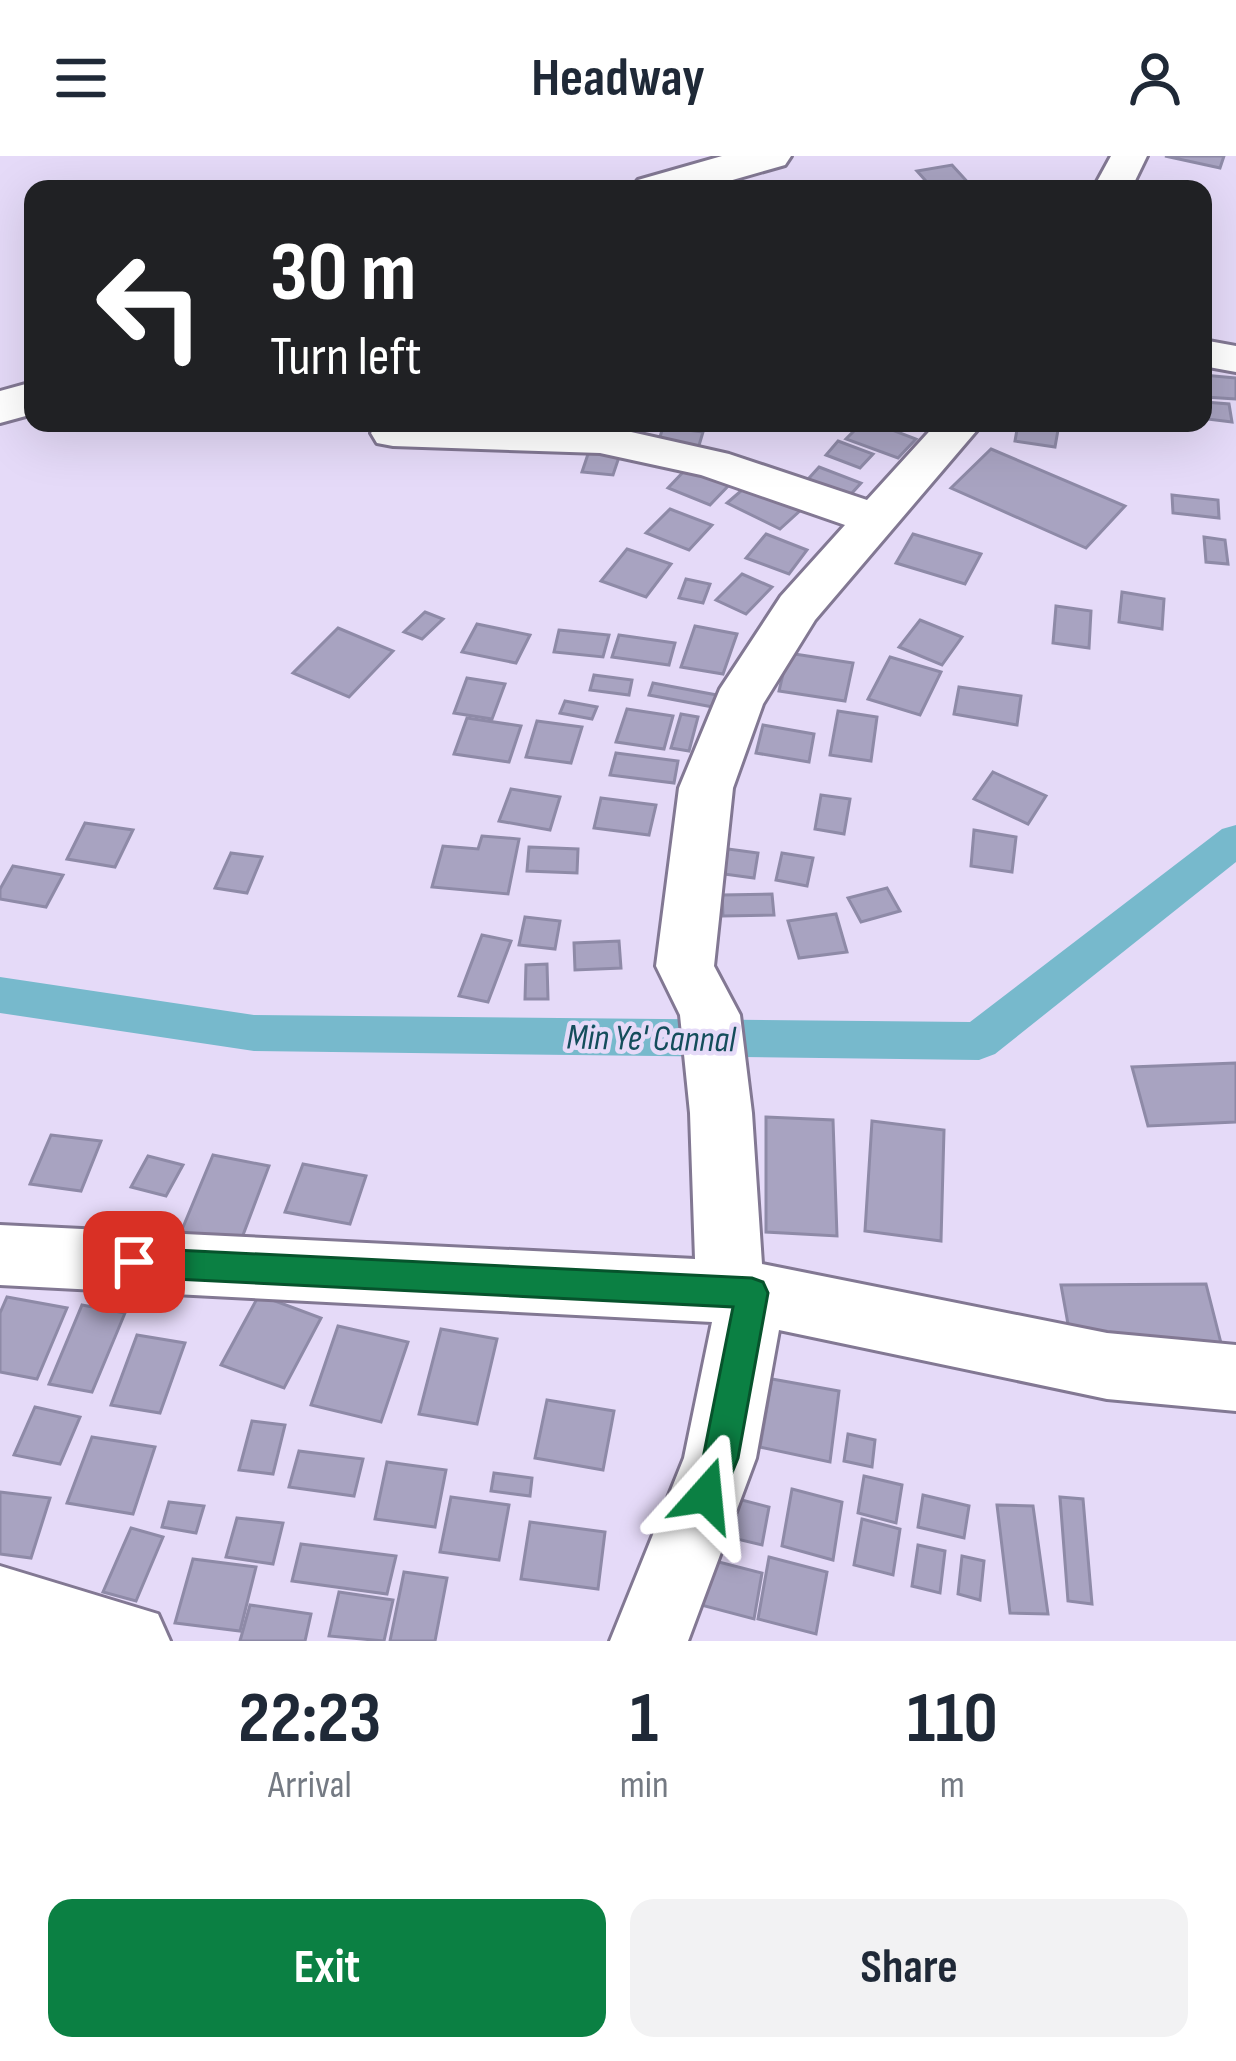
<!DOCTYPE html>
<style>
body{margin:0;font-family:"Sofia Sans Condensed",sans-serif;background:#f2f2f3;color:#1f2937;height:100vh;display:flex;flex-direction:column;font-size:45px;white-space:nowrap}
*{box-sizing:border-box;margin:0}
p{font-size:39px;color:#747a83}
.icon{flex:none;width:66px;height:66px;fill:none;stroke:currentColor;stroke-width:2;stroke-linecap:round;stroke-linejoin:round}
.map{position:relative;height:1485px;overflow:hidden}
.drawer{display:flex;flex-direction:column;background:#fff;flex:1}
.drawer>*{flex:none}
.hud{position:absolute;left:24px;top:24px;width:1188px;height:252px;border-radius:24px;box-shadow:0 12px 48px #0002;background:#202124;color:#fff;overflow:hidden}
.pin{position:absolute;display:grid;place-items:center;width:102px;height:102px;color:#fff;margin:-51px;border-radius:24px;box-shadow:0 6px 18px #0006}
.me{position:absolute;width:132px;margin:-66px;rotate:18deg;stroke-linejoin:round;filter:drop-shadow(0 0 9px #0008)}
.turn{display:flex;align-items:center;gap:42px;height:252px;padding:0 48px;font-size:54px}
.turn .icon{width:156px;height:156px;stroke-width:2.5}
.turn b{display:block;font-size:84px;line-height:102px}
.eta{display:flex;justify-content:space-evenly;align-items:center;height:204px;text-align:center}
.eta b{font-size:72px;font-weight:700;line-height:84px}
.button{display:flex;gap:24px;margin-top:auto;padding:24px 48px}
.button a{flex:1;height:138px;border-radius:24px;background:#0b8043;color:#fff;font-size:48px;font-weight:700;line-height:138px;text-align:center}
.button a+a{background:#f2f2f3;color:#1f2937}
header{display:flex;justify-content:space-between;align-items:center;height:156px;padding:0 48px;background:#fff;font-size:54px;font-weight:700}
.map>svg:first-child{display:block}
</style>
<header><svg class="icon" aria-label="menu" viewBox="0 0 24 24"><path d="M4 6h16M4 12h16M4 18h16"/></svg>Headway<svg class="icon" aria-label="person" viewBox="0 0 24 24"><circle cx="12" cy="8" r="4"/><path d="M4 21q1-7 8-7t8 7"/></svg></header>
<div class="map">
<svg width="1236" height="1485" viewBox="0 0 1236 1485">
<rect width="100%" height="100%" fill="#e5daf8"/>
<g fill="none" stroke-linecap="round" stroke-linejoin="round">
<!-- canal -->
<polygon fill="#77b9cc" fill-rule="evenodd" points="1236,669 1236,706 995,898 979,904 254,895 0,857 0,821 254,859 970,866 1222,673"/>
</g>
<!-- building -->
<g fill="#a8a3c1" stroke="#8e8aa7" stroke-width="3">
<polygon points="1165,0 1224,0 1220,12"/>
<polygon points="952,9 973,32 933,33 917,15"/>
<polygon points="1203,219 1236,222 1236,243 1205,241"/>
<polygon points="1205,246 1229,248 1232,266 1207,263"/>
<polygon points="862,267 874,267 916,283 898,302 846,283"/>
<polygon points="1018,268 1058,274 1055,291 1015,285"/>
<polygon points="663,271 703,276 697,296 657,291"/>
<polygon points="838,285 873,298 860,312 826,299"/>
<polygon points="991,293 1125,350 1086,392 951,332"/>
<polygon points="589,295 620,298 613,319 582,316"/>
<polygon points="819,311 861,327 843,347 801,331"/>
<polygon points="687,312 730,328 710,349 668,332"/>
<polygon points="749,328 802,353 780,373 727,347"/>
<polygon points="1172,339 1218,344 1219,362 1173,357"/>
<polygon points="670,353 712,369 689,394 646,377"/>
<polygon points="766,378 807,394 789,418 746,402"/>
<polygon points="913,378 981,398 965,428 896,407"/>
<polygon points="1204,381 1225,384 1228,408 1206,406"/>
<polygon points="627,393 671,408 646,441 601,425"/>
<polygon points="742,418 772,431 746,458 716,444"/>
<polygon points="686,423 710,428 703,447 679,442"/>
<polygon points="1122,436 1164,443 1162,473 1119,466"/>
<polygon points="1056,450 1091,455 1089,492 1053,487"/>
<polygon points="425,456 443,463 422,483 404,476"/>
<polygon points="920,464 962,481 942,509 899,491"/>
<polygon points="477,468 530,479 516,507 462,496"/>
<polygon points="695,470 737,478 723,518 681,511"/>
<polygon points="338,472 393,495 349,541 293,517"/>
<polygon points="559,474 609,479 603,501 554,496"/>
<polygon points="619,479 675,487 669,509 612,501"/>
<polygon points="788,497 853,507 845,545 779,535"/>
<polygon points="890,501 941,516 920,559 868,543"/>
<polygon points="594,519 632,524 629,539 590,534"/>
<polygon points="467,522 505,528 492,563 454,557"/>
<polygon points="653,527 722,540 718,552 649,539"/>
<polygon points="959,531 1021,540 1017,569 954,558"/>
<polygon points="565,545 597,551 592,563 560,557"/>
<polygon points="627,553 673,560 664,593 616,586"/>
<polygon points="838,555 877,561 871,605 830,599"/>
<polygon points="681,558 698,561 689,595 671,592"/>
<polygon points="467,562 521,570 509,606 454,598"/>
<polygon points="537,565 582,571 571,607 526,601"/>
<polygon points="763,569 814,578 809,606 756,597"/>
<polygon points="616,597 678,605 674,627 610,619"/>
<polygon points="993,616 1046,640 1028,668 974,643"/>
<polygon points="511,633 560,641 550,674 499,665"/>
<polygon points="821,639 850,643 844,678 815,673"/>
<polygon points="601,642 656,649 649,679 594,672"/>
<polygon points="85,667 133,674 115,711 67,703"/>
<polygon points="974,674 1016,681 1012,716 971,710"/>
<polygon points="482,680 519,683 508,738 432,731 443,690 478,693"/>
<polygon points="529,691 578,693 577,717 527,715"/>
<polygon points="728,693 758,697 754,722 724,718"/>
<polygon points="231,697 262,701 247,737 215,732"/>
<polygon points="782,697 813,702 807,730 776,724"/>
<polygon points="13,710 63,719 46,751 0,743 0,733"/>
<polygon points="887,732 900,755 861,766 848,742"/>
<polygon points="772,738 774,759 723,760 722,739"/>
<polygon points="836,758 847,796 799,802 788,765"/>
<polygon points="525,761 560,765 555,793 519,789"/>
<polygon points="482,779 511,785 488,846 459,840"/>
<polygon points="619,785 621,812 575,814 574,787"/>
<polygon points="547,808 548,843 525,843 526,809"/>
<polygon points="1236,907 1236,966 1148,970 1132,911"/>
<polygon points="766,961 833,964 837,1080 766,1076"/>
<polygon points="872,965 944,974 941,1085 865,1075"/>
<polygon points="51,979 101,985 81,1035 30,1028"/>
<polygon points="213,999 269,1010 240,1087 181,1076"/>
<polygon points="148,1000 183,1009 166,1040 131,1031"/>
<polygon points="303,1008 366,1020 350,1068 285,1056"/>
<polygon points="1206,1128 1223,1195 1073,1196 1061,1129"/>
<polygon points="259,1139 321,1162 284,1232 221,1209"/>
<polygon points="7,1141 67,1152 37,1223 0,1216 0,1157"/>
<polygon points="82,1149 125,1157 92,1236 49,1228"/>
<polygon points="338,1170 408,1186 381,1266 311,1249"/>
<polygon points="441,1173 497,1183 477,1268 419,1258"/>
<polygon points="137,1179 185,1187 160,1257 111,1249"/>
<polygon points="772,1223 839,1235 830,1306 760,1291"/>
<polygon points="547,1244 614,1255 603,1314 535,1302"/>
<polygon points="35,1251 80,1261 60,1308 14,1299"/>
<polygon points="252,1265 285,1269 273,1318 239,1314"/>
<polygon points="848,1278 875,1284 872,1311 844,1305"/>
<polygon points="92,1281 155,1291 133,1358 67,1347"/>
<polygon points="299,1295 363,1303 354,1340 289,1331"/>
<polygon points="387,1306 446,1314 435,1371 375,1363"/>
<polygon points="494,1317 532,1322 530,1340 491,1335"/>
<polygon points="864,1320 902,1329 896,1367 858,1357"/>
<polygon points="792,1333 842,1346 833,1404 782,1390"/>
<polygon points="0,1336 50,1342 31,1402 0,1398"/>
<polygon points="711,1336 769,1351 762,1389 703,1375"/>
<polygon points="923,1339 969,1350 964,1382 918,1371"/>
<polygon points="451,1341 509,1349 499,1404 440,1396"/>
<polygon points="1060,1341 1083,1343 1092,1448 1068,1445"/>
<polygon points="169,1346 204,1350 196,1377 162,1371"/>
<polygon points="997,1349 1033,1350 1048,1458 1010,1457"/>
<polygon points="237,1362 283,1367 273,1408 226,1401"/>
<polygon points="862,1363 900,1373 893,1419 854,1409"/>
<polygon points="530,1366 605,1376 598,1433 521,1423"/>
<polygon points="131,1372 163,1381 136,1445 103,1436"/>
<polygon points="301,1388 396,1400 387,1438 292,1425"/>
<polygon points="918,1389 945,1395 940,1437 912,1430"/>
<polygon points="962,1400 984,1405 980,1444 958,1438"/>
<polygon points="769,1401 827,1416 816,1478 758,1463"/>
<polygon points="193,1403 256,1411 240,1475 175,1467"/>
<polygon points="711,1404 762,1417 754,1463 701,1449"/>
<polygon points="404,1416 447,1422 435,1485 390,1485"/>
<polygon points="339,1436 393,1444 384,1485 329,1480"/>
<polygon points="250,1449 311,1458 305,1485 240,1485"/>
</g>
<g fill="none" stroke-linecap="round" stroke-linejoin="round">
<!-- minor casing -->
<g stroke="#827893" stroke-width="6">
<g id="minor">
<polygon points="1111,0 1147,0 1131,33 1093,33"/>
<polygon points="1203,184 1236,190 1236,216 1203,210"/>
<polygon points="379,267 600,269 729,298 867,344 937,267 983,267 815,464 763,548 733,632 714,810 740,859 752,957 762,1108 1107,1177 1236,1189 1236,1255 1107,1243 779,1174 756,1302 688,1485 610,1485 684,1302 712,1166 0,1129 0,1069 695,1103 690,957 680,859 656,810 679,632 720,533 781,440 845,369 701,319 600,297 393,290 377,287 371,277"/>
<polygon points="0,1410 158,1458 170,1485 0,1485"/>
</g>
</g>
<!-- major casing -->
<g stroke="#827893" stroke-width="6">
<g id="major">
<polygon points="722,0 791,0 785,9 701,33 631,33 638,24"/>
<polygon points="33,226 33,258 0,267 0,235"/>
</g>
</g>
<!-- minor -->
<use href="#minor" fill="#fff" fill-rule="evenodd"/>
<!-- major -->
<use href="#major" fill="#fff" fill-rule="evenodd"/>
</g>
<!-- route -->
<polygon fill="#0b8043" stroke="#07532c" stroke-width="3" points="134,1092 752,1122 763,1126 768,1137 738,1302 718,1351 706,1356 694,1351 688,1339 703,1302 733,1151 134,1121 122,1116 118,1106 122,1096"/>
<g text-anchor="middle" stroke-width="9" stroke-linejoin="round" paint-order="stroke">
<!-- water labels -->
<g font-size="36" font-style="italic" fill="#144d5b" stroke="#e5daf8">
<text transform="translate(651 881) rotate(1)" y="13">Min Ye' Cannal</text>
</g>
</g>
</svg>
<div class="pin" style="left:134px;top:1106px;background:#d93025"><svg class="icon" aria-label="arrive" viewBox="0 0 24 24"><path d="M6 21V4h12l-3 4 3 4H6"/></svg></div>
<svg class="me" style="left:706px;top:1339px" viewBox="-20 -20 40 40"><path d="M0-17L14 15 0 8-14 15z" fill="#0b8043" stroke="#fff" stroke-width="4"/></svg>
<div class="hud">
<div class="turn"><svg class="icon" aria-label="left" viewBox="0 0 24 24"><path d="M17 20v-9H6M10 6l-5 5 5 5"/></svg><div><b>30 m</b>Turn left</div></div>
</div>
</div>
<section class="drawer">
<div class="eta">
<div><b>22:23</b><p>Arrival</p></div>
<div><b>1</b><p>min</p></div>
<div><b>110</b><p>m</p></div>
</div>
<div class="button"><a>Exit</a><a>Share</a></div>
</section>
